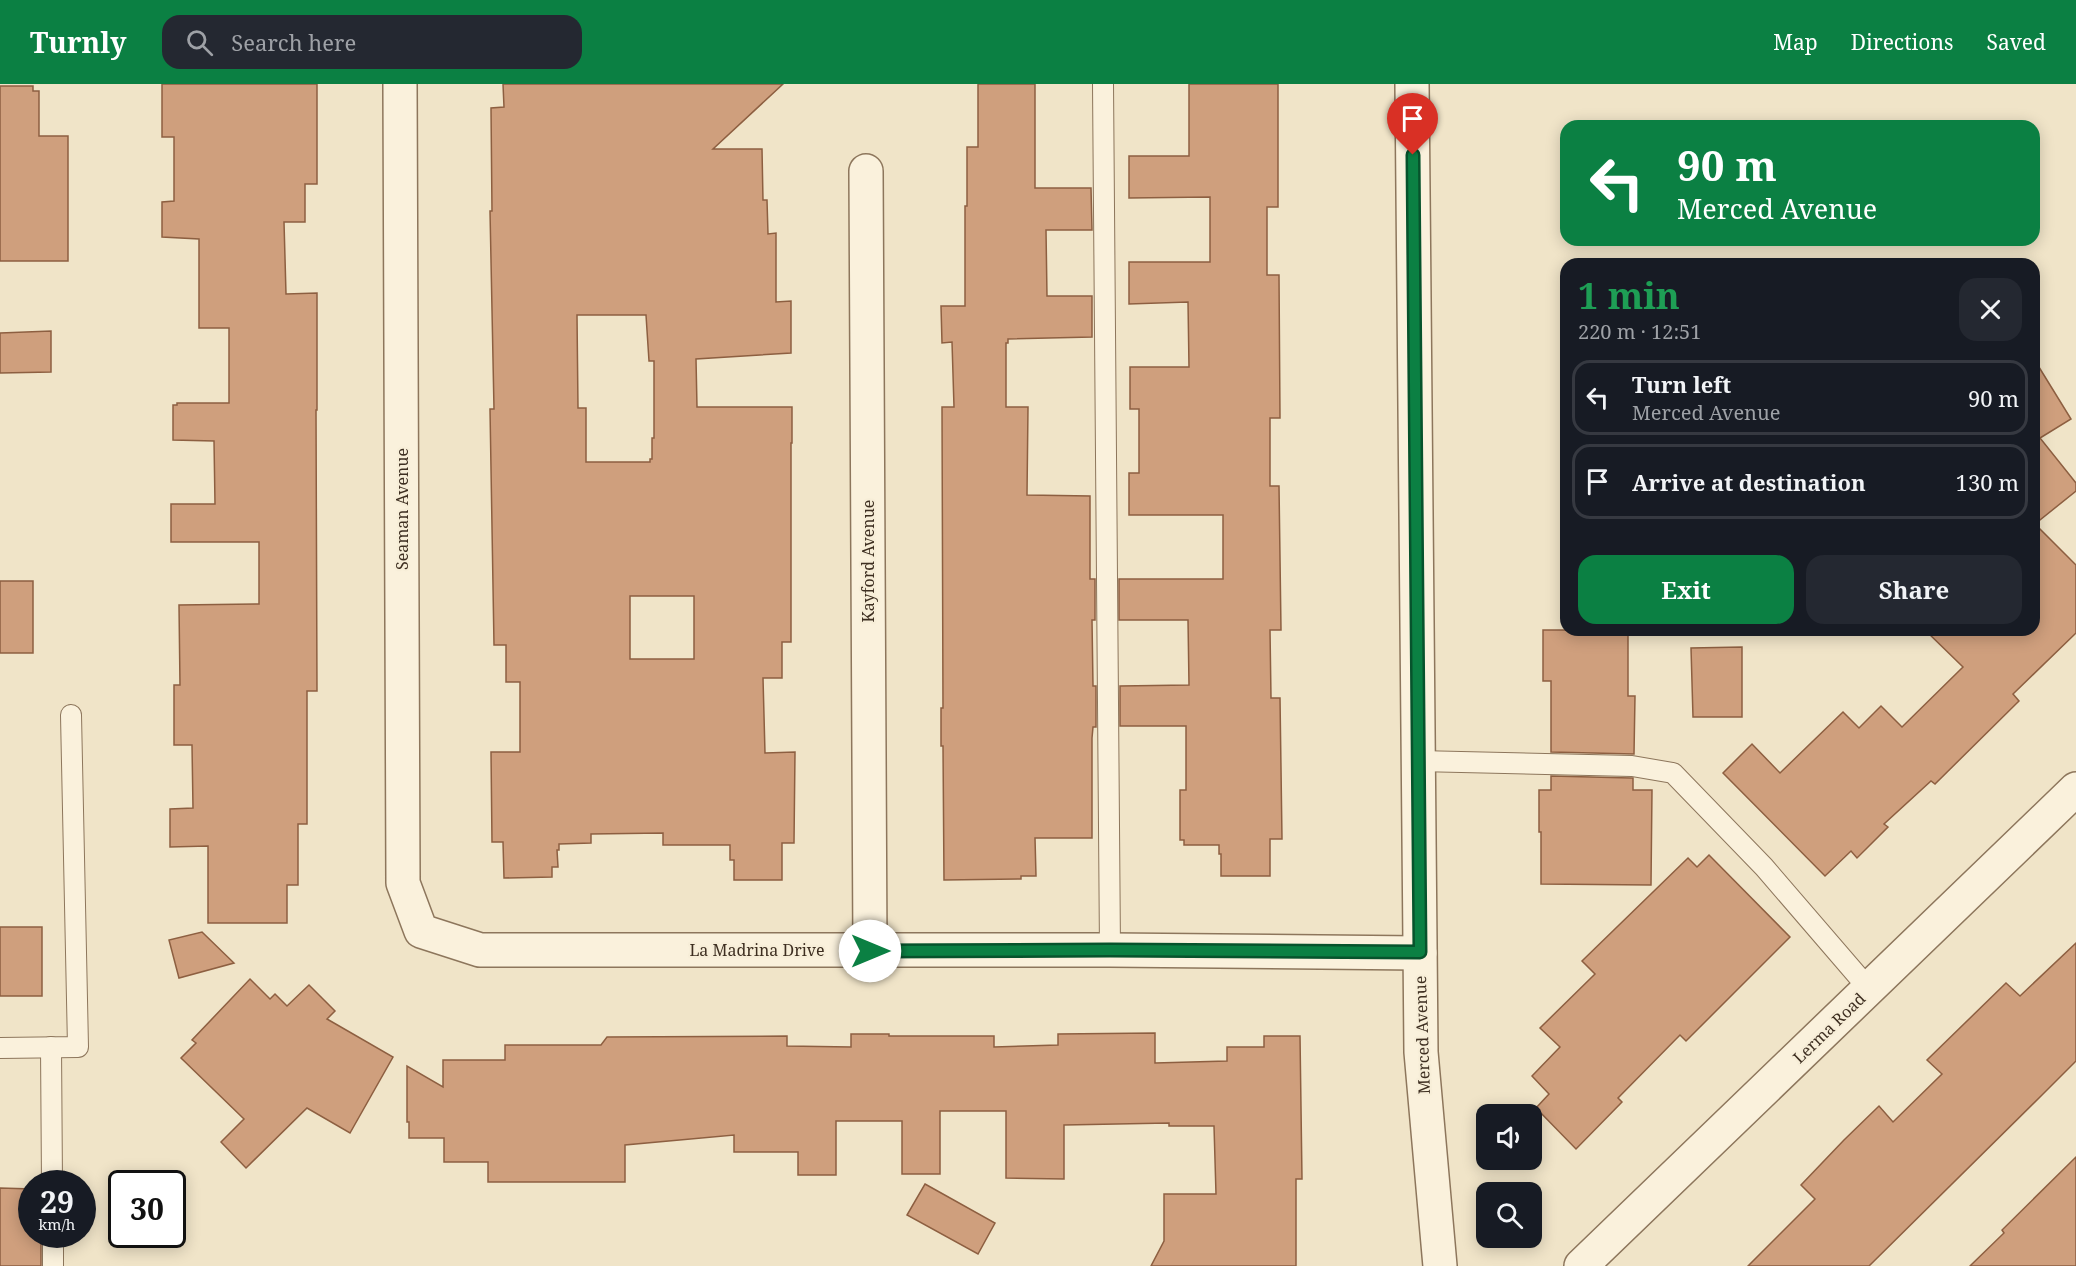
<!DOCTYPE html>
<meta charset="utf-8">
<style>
body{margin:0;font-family:"Noto Serif",serif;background:#242831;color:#f1f3f6;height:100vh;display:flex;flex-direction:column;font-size:22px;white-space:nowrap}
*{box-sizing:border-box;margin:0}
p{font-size:20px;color:#9ea1a6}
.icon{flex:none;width:33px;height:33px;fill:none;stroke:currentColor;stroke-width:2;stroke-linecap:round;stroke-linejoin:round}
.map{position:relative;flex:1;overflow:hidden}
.side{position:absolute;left:1560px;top:174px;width:480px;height:378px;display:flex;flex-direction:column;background:#171b24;border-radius:18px;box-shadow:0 3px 15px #0003}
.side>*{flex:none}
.banner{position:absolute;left:1560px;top:36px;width:480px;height:126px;border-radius:18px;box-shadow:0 3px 15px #0003;background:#0b8043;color:#fff;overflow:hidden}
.buttons{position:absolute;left:1476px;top:1020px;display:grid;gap:12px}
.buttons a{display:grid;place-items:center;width:66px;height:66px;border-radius:12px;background:#171b24;box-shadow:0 3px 15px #0003;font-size:30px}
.speed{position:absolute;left:18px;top:1086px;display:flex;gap:12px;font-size:30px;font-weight:700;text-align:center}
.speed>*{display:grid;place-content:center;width:78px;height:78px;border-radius:50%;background:#171b24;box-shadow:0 3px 15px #0003;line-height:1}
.speed small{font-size:15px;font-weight:400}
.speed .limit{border:3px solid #111;border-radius:9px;background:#fff;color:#111}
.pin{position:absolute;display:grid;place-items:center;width:51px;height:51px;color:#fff;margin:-62px -26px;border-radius:50% 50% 50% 0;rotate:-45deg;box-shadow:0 0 6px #0007}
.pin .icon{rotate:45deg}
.me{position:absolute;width:66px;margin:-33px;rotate:90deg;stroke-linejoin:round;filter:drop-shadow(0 0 4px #0008)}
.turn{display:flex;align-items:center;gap:21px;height:126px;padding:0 18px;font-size:27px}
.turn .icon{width:78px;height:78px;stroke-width:2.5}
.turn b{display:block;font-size:42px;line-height:51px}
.round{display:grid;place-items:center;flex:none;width:63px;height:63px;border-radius:18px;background:#242831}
.headline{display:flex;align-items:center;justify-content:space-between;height:102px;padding:0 18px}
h1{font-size:36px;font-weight:700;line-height:45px;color:#1e9e55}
.primary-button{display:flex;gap:12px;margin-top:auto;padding:12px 18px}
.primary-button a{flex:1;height:69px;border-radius:18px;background:#0b8043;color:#fff;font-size:24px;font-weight:700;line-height:69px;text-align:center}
.primary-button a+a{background:#242831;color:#f1f3f6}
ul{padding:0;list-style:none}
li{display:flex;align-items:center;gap:18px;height:75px;margin:0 12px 9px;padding:0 6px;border:3px solid #363941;border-radius:18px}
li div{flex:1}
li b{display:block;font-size:22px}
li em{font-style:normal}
header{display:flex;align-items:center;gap:36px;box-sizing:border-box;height:84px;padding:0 30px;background:#0b8043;color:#fff}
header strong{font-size:28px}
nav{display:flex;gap:33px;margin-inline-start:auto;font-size:21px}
.search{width:420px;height:54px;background:#242831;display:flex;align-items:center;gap:15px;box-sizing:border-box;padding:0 21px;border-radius:18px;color:#9ea1a6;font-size:22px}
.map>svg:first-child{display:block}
</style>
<header>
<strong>Turnly</strong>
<div class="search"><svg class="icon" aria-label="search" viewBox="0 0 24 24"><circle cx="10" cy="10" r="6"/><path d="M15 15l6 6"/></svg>Search here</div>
<nav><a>Map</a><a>Directions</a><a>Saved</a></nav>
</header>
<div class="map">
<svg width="2076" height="1182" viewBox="0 0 2076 1182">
<rect width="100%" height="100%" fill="#f0e4c8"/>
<!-- building -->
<g fill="#cf9f7d" stroke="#8d5f41" stroke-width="1.5" fill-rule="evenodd">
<polygon points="162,0 317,0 317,100 305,100 305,138 284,138 286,210 317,209 317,326 316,326 317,607 307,607 307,740 298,740 298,801 287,801 287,839 208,839 208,762 170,763 170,725 193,724 192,661 174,661 174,601 180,601 179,521 259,520 259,458 171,458 171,420 215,420 214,357 173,356 173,321 177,321 177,319 229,319 229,244 199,244 199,155 162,153 162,118 174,117 174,53 162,53"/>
<path d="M 503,0 L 783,0 L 713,65 L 762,65 L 763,116 L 767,116 L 768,150 L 776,149 L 776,218 L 791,217 L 791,269 L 696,275 L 697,323 L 792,323 L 792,359 L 791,359 L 791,558 L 782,558 L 782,594 L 763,594 L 765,669 L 795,668 L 794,759 L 782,759 L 782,796 L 734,796 L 734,776 L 730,776 L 730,761 L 663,761 L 663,749 L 591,750 L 591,759 L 559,760 L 559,766 L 557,766 L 558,783 L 552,783 L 552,793 L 504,794 L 503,758 L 492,758 L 491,668 L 520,668 L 520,598 L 506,598 L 506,561 L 494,561 L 490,325 L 494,325 L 490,127 L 492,127 L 491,24 L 504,23 ZM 577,231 L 646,231 L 649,277 L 654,277 L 654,354 L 652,354 L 652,375 L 650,375 L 650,378 L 586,378 L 586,324 L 578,324 ZM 630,512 L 694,512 L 694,575 L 630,575 Z"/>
<polygon points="978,0 1035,0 1035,104 1091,104 1092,146 1046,146 1047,212 1092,212 1092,253 1008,255 1008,259 1006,259 1006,323 1028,323 1027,411 1090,412 1090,495 1095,495 1095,536 1092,536 1093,602 1096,602 1096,643 1093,643 1092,654 1092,754 1035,754 1036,792 1021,792 1021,795 944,796 943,662 941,662 941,624 943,624 942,323 954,323 952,258 942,259 941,222 965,222 965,122 967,122 967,63 978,63"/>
<polygon points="1189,0 1278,0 1278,123 1267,123 1267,191 1279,191 1280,334 1270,334 1270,402 1279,402 1281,546 1270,546 1271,614 1280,614 1282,755 1270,755 1270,792 1221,792 1221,770 1219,770 1219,761 1184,761 1184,756 1180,756 1180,706 1186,706 1186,642 1120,642 1120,602 1189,601 1188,536 1119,536 1119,495 1223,495 1223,431 1129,431 1129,389 1139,389 1139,325 1130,325 1130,283 1189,283 1188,218 1129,220 1129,178 1210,178 1210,113 1129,114 1129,72 1189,72"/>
<polygon points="0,2 33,2 33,7 39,7 39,52 68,52 68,177 0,177"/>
<polygon points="51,247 51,288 0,289 0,249"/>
<polygon points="2034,275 2071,335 2040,354 2076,399 2076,407 2035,440 2076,481 2076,549 2013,610 2019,617 1935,700 1931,697 1884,740 1888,743 1857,774 1851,767 1825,792 1723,689 1752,660 1780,689 1843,628 1859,644 1881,622 1902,643 1963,583 1925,546 2034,546"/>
<rect x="0" y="497" width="33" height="72"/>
<polygon points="1543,546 1628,546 1628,612 1635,612 1634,670 1551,668 1551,597 1543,597"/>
<polygon points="1742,563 1742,633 1693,633 1691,564"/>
<polygon points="1551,692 1631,694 1633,694 1633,706 1652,706 1651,801 1541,800 1541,748 1539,748 1539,706 1551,706"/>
<polygon points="1709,771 1790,853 1686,957 1680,951 1618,1014 1622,1018 1576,1065 1536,1024 1549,1010 1532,992 1560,963 1540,944 1595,890 1582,877 1688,774 1697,783"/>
<rect x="0" y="843" width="42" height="69"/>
<polygon points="202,848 234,879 179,894 169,856"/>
<polygon points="2076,859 2076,977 2042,1011 1869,1182 1748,1182 1815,1115 1801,1101 1844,1056 1879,1022 1893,1038 1942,990 1927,976 2006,899 2020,912"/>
<polygon points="250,895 270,915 275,910 287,922 309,901 335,927 327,935 393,973 350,1049 307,1024 246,1084 221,1058 244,1035 181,974 196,959 192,956"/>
<polygon points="1155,949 1155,979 1227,977 1227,963 1264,963 1264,952 1300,952 1302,1095 1296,1095 1296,1182 1151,1182 1164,1157 1164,1110 1216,1110 1214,1042 1169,1042 1169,1039 1064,1041 1064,1095 1006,1094 1006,1027 940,1027 940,1090 902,1090 902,1037 836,1037 836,1091 798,1091 798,1068 734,1068 734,1051 625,1061 625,1098 488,1098 488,1078 444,1078 444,1054 409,1054 409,1038 407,1038 407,982 443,1003 443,976 505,976 505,961 601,961 607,953 787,952 787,962 851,963 851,950 889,950 889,952 994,952 994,963 1058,961 1058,950"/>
<polygon points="2076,1073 2076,1182 1970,1182 2004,1149 2002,1146"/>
<polygon points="925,1100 995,1139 978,1170 907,1131"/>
<polygon points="0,1104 32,1105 32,1150 41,1150 41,1182 0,1182"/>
</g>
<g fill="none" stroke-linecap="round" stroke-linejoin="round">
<!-- service casing -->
<g stroke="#8d765c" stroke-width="22">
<g id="service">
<polyline points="1103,0 1110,866"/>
<polyline points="1418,677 1632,682 1673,689 1764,783 1869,905"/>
<polyline points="51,963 52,1100"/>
<polyline points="0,964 78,963 71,631"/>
<polyline points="53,1150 53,1182"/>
</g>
</g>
<!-- minor casing -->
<g stroke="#8d765c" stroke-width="36">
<g id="minor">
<polyline points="400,0 403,799 421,847 480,866 1110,866 1420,869"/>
<polyline points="866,87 870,866"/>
</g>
</g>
<!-- tertiary casing -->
<g stroke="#8d765c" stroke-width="36">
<g id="tertiary">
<polyline points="1412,0 1421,968 1440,1182"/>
<polyline points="1581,1182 2076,705"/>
</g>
</g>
<!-- service -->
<use href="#service" stroke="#faf1dc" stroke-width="20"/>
<!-- minor -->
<use href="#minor" stroke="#faf1dc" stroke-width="33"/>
<!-- tertiary -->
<use href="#tertiary" stroke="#faf1dc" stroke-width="33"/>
</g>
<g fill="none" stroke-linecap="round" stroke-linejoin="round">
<!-- route casing -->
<g stroke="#07532c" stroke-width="15">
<polyline id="route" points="870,867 1110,866 1420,868 1413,71"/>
</g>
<!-- route -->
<use href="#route" stroke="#0b8043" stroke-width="10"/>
</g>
<g text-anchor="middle" stroke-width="4.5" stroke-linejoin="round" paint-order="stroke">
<!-- street labels -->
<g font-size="16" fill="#3d2e20" stroke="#f7eed8">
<text transform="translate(402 425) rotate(-90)" y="6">Seaman Avenue</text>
<text transform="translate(868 477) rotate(-90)" y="6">Kayford Avenue</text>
<text x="757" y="872">La Madrina Drive</text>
<text transform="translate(1829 944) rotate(-44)" y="6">Lerma Road</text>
<text transform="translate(1422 951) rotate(-92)" y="6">Merced Avenue</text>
</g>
</g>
</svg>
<div class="buttons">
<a><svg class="icon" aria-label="sound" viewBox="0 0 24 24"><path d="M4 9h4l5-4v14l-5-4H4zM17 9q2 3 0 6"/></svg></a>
<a><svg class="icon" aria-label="search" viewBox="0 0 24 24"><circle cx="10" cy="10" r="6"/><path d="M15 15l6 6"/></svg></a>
</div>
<div class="speed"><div>29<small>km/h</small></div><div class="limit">30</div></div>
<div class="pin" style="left:1413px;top:71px;background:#d93025"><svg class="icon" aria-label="arrive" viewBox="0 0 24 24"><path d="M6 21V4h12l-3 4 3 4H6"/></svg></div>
<svg class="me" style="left:870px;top:867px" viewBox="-20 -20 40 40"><circle r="19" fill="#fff"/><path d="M0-13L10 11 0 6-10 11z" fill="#0b8043"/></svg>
<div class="banner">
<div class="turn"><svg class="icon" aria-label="left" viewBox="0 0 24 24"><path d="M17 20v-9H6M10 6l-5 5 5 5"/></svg><div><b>90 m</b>Merced Avenue</div></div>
</div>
<section class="side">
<div class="headline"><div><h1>1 min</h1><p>220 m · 12:51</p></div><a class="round"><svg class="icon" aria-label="close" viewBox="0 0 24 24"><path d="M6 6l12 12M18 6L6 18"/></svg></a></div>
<ul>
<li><svg class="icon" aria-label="left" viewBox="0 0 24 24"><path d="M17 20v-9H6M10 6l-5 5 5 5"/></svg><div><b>Turn left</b><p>Merced Avenue</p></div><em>90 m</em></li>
<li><svg class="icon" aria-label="arrive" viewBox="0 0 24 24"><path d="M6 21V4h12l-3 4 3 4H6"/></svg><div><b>Arrive at destination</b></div><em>130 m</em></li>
</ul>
<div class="primary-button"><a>Exit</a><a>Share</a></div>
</section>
</div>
